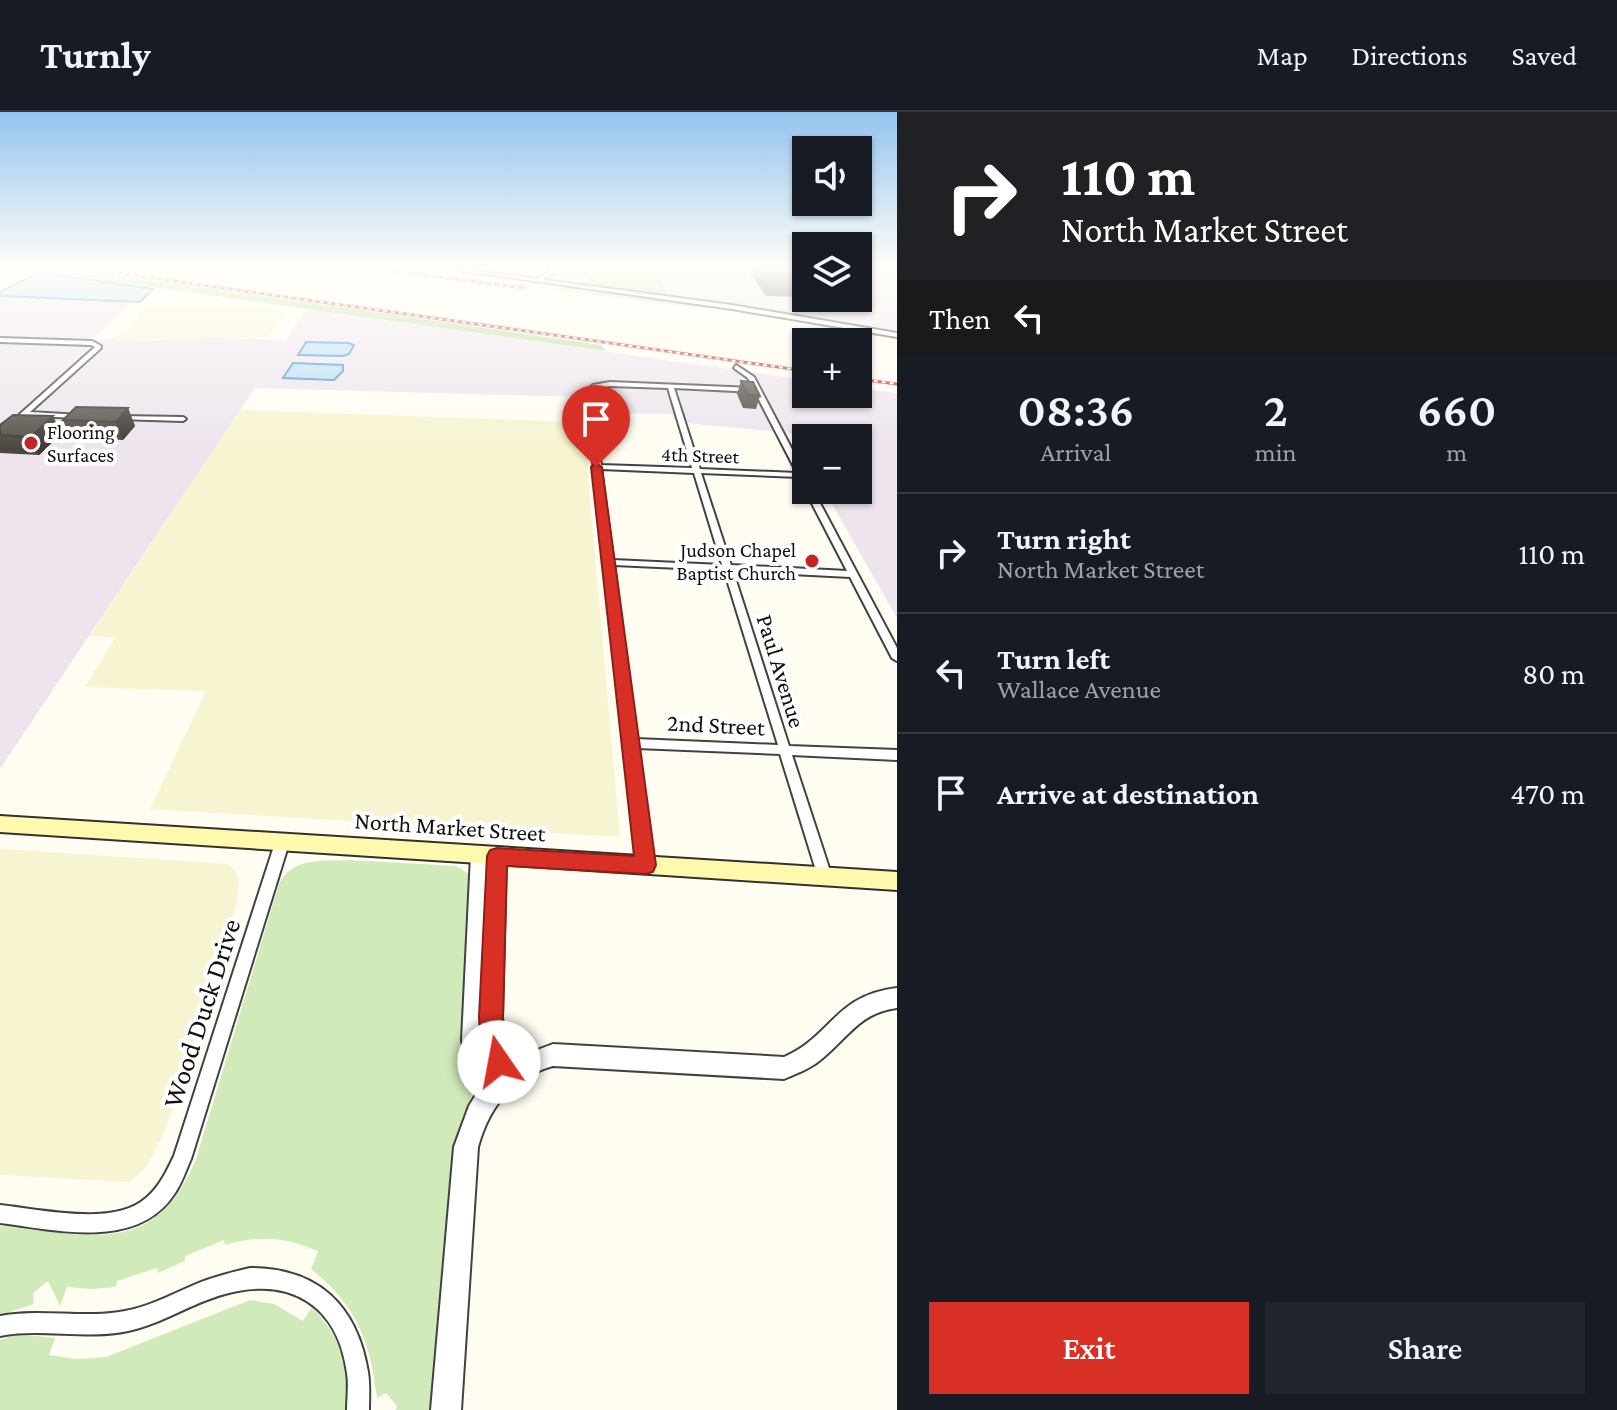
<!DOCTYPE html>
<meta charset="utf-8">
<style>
body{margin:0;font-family:"Crimson Pro",serif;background:#20242c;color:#f1f3f6;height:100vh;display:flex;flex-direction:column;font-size:30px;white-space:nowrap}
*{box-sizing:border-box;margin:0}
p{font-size:26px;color:#9ea1a6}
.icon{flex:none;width:44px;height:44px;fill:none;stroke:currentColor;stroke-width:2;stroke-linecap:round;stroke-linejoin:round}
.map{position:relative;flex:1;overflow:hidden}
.sheet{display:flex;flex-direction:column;background:#171b24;width:720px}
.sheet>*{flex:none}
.hud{background:#202124;color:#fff;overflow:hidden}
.buttons{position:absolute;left:792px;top:24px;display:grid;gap:16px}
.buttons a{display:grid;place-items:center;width:80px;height:80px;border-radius:0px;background:#171b24;box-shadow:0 2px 6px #0004;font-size:40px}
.pin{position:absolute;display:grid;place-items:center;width:68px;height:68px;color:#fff;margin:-82px -34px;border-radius:50% 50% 50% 0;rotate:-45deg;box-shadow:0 0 8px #0007}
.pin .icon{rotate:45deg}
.me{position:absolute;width:88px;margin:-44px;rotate:348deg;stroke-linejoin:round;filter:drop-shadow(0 0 6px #0008)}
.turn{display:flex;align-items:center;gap:28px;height:168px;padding:0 32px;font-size:36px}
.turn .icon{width:104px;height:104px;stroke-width:2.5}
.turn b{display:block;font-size:56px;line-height:68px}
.then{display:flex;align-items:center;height:76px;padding:0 32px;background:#0003;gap:16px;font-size:30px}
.eta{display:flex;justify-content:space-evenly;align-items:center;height:136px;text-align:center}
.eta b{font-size:48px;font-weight:600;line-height:56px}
.cta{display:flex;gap:16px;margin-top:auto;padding:16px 32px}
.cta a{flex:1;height:92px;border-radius:0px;background:#d93025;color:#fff;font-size:32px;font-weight:600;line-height:92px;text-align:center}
.cta a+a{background:#20242c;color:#f1f3f6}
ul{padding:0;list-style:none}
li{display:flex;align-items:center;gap:24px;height:120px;padding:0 32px;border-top:2px solid #363941}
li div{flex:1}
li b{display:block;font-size:30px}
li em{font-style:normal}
header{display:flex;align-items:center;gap:48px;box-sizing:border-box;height:112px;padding:0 40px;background:#171b24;border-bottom:2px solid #363941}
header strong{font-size:38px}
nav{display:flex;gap:44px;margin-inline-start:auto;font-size:28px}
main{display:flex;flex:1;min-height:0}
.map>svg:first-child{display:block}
</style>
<header>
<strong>Turnly</strong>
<nav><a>Map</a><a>Directions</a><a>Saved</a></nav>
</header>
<main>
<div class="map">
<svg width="897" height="1298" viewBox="0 0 897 1298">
<rect width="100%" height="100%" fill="#fffdf2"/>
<!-- industrial -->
<g fill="#ede4ee">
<polygon points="426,156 575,156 568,162 667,182 656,162 703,161 700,156 806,156 806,186 858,186 858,156 897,156 897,227 702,193"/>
<polygon points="0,186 133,189 92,227 150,229 199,225 286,228 306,197 806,268 806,282 858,282 858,276 897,281 897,506 824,378 858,378 858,326 806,326 806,347 791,321 676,310 671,302 596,301 581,285 255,276 0,657"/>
</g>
<!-- farmland -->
<g fill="#f6f4d1">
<polygon points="158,193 277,197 285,201 270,222 264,225 109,228 131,216 142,199"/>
<polygon points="240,298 583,310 620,725 150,697 206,579 85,575 116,525 90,524"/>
<polygon points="0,737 228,752 236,759 239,770 236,793 166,1016 148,1053 130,1070 0,1063"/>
</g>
<!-- green -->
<g fill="#d1eaba">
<polygon points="559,173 702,193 710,195 707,197 555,178"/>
<path d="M 349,748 L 456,754 L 471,763 L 470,948 L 474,974 L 456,1036 L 435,1298 L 396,1298 L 397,1294 L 386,1281 L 377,1286 C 370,1229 357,1194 311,1157 L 318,1139 C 285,1125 260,1123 225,1133 L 224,1128 L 185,1144 L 185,1149 L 158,1161 L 157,1156 L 117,1169 L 116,1175 L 91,1177 L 67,1175 L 60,1194 L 48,1169 L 33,1181 L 34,1192 L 0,1203 L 0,1114 C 89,1122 154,1148 196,1047 L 279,772 C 292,745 323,749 349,748 Z"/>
<path d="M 250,1188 L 274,1192 L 303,1209 L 312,1195 C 344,1230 347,1253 354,1298 L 0,1298 L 0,1228 L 19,1222 L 55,1226 L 49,1243 L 76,1247 L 106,1245 Z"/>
</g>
<!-- forest -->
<g fill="#b5db99">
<polygon points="17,156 68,156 601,233 606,239"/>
<polygon points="575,156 700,156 703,162 657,162 668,182 589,172 587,165 567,162"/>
</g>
<!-- water -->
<g fill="#b6dcf7" stroke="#3c8fcf" stroke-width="2">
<polygon points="38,161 43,161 153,177 140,190 0,184 0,180"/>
<polygon points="306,230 348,231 354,233 349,242 343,244 298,243"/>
<polygon points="293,251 343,253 343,259 334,268 283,266"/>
</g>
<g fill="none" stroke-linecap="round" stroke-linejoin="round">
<!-- minor casing -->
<g stroke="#424242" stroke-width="4">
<g id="minor">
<polygon points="546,156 551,156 557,160 544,166 545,168 732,193 897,221 897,225 732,197 457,158 459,157 539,167 538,165 551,160"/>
<polygon points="0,226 92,229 101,234 101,236 30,300 81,303 83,304 83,306 26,304 0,326 0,320 95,235 91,233 0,230"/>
<path d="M 736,253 L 754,265 L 806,364 L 806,371 L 802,371 L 799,365 L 701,361 L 731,453 L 847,459 L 805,378 L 813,378 L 897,536 L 897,549 L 892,546 L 850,465 L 733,459 L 789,634 L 897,638 L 897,648 L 792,643 L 832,765 L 830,769 L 825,771 L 820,769 L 818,765 L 780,642 L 637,636 L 653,753 L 651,757 L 646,759 L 641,757 L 639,753 L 626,634 L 623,631 L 625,628 L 585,281 L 593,273 L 610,270 L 753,276 L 748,266 L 734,256 ZM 610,274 L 668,276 L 692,356 L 601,353 L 591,281 L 597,276 ZM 674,276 L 755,280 L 797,361 L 700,357 ZM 601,357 L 694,361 L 722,453 L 613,448 ZM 614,453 L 724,458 L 778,633 L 636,627 Z"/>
<polygon points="119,304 183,305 186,307 183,309 117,307 116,306"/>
<path d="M 282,725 L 287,727 L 289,731 L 191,1047 C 186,1058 182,1071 175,1081 C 138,1139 56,1118 0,1111 L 0,1093 C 40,1097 114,1115 146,1086 C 160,1074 166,1060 174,1044 L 275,731 L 277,727 Z"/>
<path d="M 250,1156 C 318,1156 357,1193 368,1260 C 370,1273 369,1286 369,1298 L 347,1298 C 347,1286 349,1273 347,1261 C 338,1193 290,1164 225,1182 C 191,1191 162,1212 128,1219 C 86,1228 42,1216 0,1224 L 0,1204 C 42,1196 84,1207 125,1199 C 152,1194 176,1180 201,1170 C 217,1164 233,1160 250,1156 Z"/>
</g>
</g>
<!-- tertiary casing -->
<g stroke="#424242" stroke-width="4">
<path id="tertiary" d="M 480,735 L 486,738 L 489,743 L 491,739 L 497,736 L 503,739 L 506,744 L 502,905 L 504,928 L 511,948 L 553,932 L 784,945 C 831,925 835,883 897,876 L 897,896 C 860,901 850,923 824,945 C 812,956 798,961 784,967 L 553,954 C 512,965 489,995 478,1035 L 461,1298 L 431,1298 L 454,1035 L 469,994 L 478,979 L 466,955 L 462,928 L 471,743 L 474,738 ZM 486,942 L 494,961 L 493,961 L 488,952 Z"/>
</g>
<!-- secondary casing -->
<g stroke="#313131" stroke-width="4">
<polygon id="secondary" points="0,704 897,760 897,778 0,720"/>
</g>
<!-- minor -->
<use href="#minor" fill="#fff" fill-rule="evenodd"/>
<!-- tertiary -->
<use href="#tertiary" fill="#fff" fill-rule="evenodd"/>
<!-- secondary -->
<use href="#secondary" fill="#fff9ad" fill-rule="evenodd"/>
<!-- rail casing -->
<g stroke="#c22526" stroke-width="3">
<g id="rail">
<polyline points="82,156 806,259"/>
<polyline points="372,156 525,176"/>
<polyline points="858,267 897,272"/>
</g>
</g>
<!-- rail -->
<use href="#rail" stroke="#fff" stroke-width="2" stroke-dasharray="4" stroke-linecap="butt"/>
</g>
<!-- wall -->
<g fill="#4c4640">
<polygon points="747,156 806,156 806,185 766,184"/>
<polygon points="858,170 868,179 865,187 842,186 858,186"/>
<polygon points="741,269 760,284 756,297 743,296 737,282"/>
<polygon points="128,296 135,314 123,328 70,326 63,308"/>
<polygon points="53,304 61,322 39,343 0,341 0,313"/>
</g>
<!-- shaded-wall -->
<g fill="#3e3934">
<polygon points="128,296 135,314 123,328 116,310"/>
<polygon points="53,304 61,322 39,343 31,325"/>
</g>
<!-- building -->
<g fill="#58514b" stroke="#3e3934" stroke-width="2">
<polygon points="754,156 806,156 806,178 769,177"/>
<polygon points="858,170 868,179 858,179"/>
<polygon points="741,269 753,270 760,284 748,283"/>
<polygon points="76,295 128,296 116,310 63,308"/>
<polygon points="13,303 53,304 31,325 0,323 0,313"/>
</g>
<!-- sky -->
<linearGradient id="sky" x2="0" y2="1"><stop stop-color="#94c4ee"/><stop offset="0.46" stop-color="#fffef9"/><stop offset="1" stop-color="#fffef9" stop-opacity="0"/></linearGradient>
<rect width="897" height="337" fill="url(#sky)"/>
<!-- route -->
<path fill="#d93025" stroke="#8d1f18" stroke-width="2" d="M 596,351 L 602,355 L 656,753 L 653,760 L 646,762 L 507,754 L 503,905 L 504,927 L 512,950 L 508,959 L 499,963 L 490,959 C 483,941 479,925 479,905 L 487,744 L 490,738 L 497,736 L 634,744 L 591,355 Z"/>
<!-- markers -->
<g fill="#c22526" stroke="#fff" stroke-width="3">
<circle cx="31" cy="331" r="8"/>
<circle cx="812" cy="449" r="8"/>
</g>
<g text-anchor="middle" stroke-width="8" stroke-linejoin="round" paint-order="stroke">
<!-- far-poi labels -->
<g font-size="20" fill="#0f0f0f" stroke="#fff" text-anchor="start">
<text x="47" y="327">Flooring<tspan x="47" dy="23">Surfaces</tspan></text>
<text x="796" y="445" text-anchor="end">Judson Chapel<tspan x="796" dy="23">Baptist Church</tspan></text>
</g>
<!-- far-street labels -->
<g font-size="20" fill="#0f0f0f" stroke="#fff">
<text transform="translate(700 343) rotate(2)" y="7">4th Street</text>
</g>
<!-- street labels -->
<g font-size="24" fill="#0f0f0f" stroke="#fff">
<text transform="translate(781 559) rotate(73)" y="8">Paul Avenue</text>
<text transform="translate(716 613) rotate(3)" y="8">2nd Street</text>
<text transform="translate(450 715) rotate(4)" y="8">North Market Street</text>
</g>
<!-- near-street labels -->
<g font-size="28" fill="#0f0f0f" stroke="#fff">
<text transform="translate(201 901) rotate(-72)" y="10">Wood Duck Drive</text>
</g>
</g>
</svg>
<div class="buttons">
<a><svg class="icon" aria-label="sound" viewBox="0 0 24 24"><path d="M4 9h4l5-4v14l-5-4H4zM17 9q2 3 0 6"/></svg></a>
<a><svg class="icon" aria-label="layers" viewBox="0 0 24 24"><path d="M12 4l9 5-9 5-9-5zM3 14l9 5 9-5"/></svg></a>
<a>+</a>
<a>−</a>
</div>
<div class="pin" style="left:596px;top:355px;background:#d93025"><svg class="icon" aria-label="arrive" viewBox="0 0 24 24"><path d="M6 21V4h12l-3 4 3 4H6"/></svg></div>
<svg class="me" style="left:499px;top:950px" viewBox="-20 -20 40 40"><circle r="19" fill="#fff"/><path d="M0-13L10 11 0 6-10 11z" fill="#d93025"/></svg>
</div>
<section class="sheet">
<div class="hud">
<div class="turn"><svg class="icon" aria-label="right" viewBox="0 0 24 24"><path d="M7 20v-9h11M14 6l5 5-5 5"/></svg><div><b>110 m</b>North Market Street</div></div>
<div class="then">Then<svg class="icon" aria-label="left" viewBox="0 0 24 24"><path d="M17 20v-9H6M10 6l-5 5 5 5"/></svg></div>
</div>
<div class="eta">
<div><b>08:36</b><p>Arrival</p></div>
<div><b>2</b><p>min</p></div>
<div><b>660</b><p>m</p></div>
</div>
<ul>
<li><svg class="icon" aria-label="right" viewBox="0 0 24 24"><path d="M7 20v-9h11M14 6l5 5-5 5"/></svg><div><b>Turn right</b><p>North Market Street</p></div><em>110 m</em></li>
<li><svg class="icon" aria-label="left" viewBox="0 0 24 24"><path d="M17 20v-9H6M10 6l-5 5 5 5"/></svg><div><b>Turn left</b><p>Wallace Avenue</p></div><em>80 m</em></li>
<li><svg class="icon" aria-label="arrive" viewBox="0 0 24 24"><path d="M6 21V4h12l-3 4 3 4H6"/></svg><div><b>Arrive at destination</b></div><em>470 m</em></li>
</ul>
<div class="cta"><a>Exit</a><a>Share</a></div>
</section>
</main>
